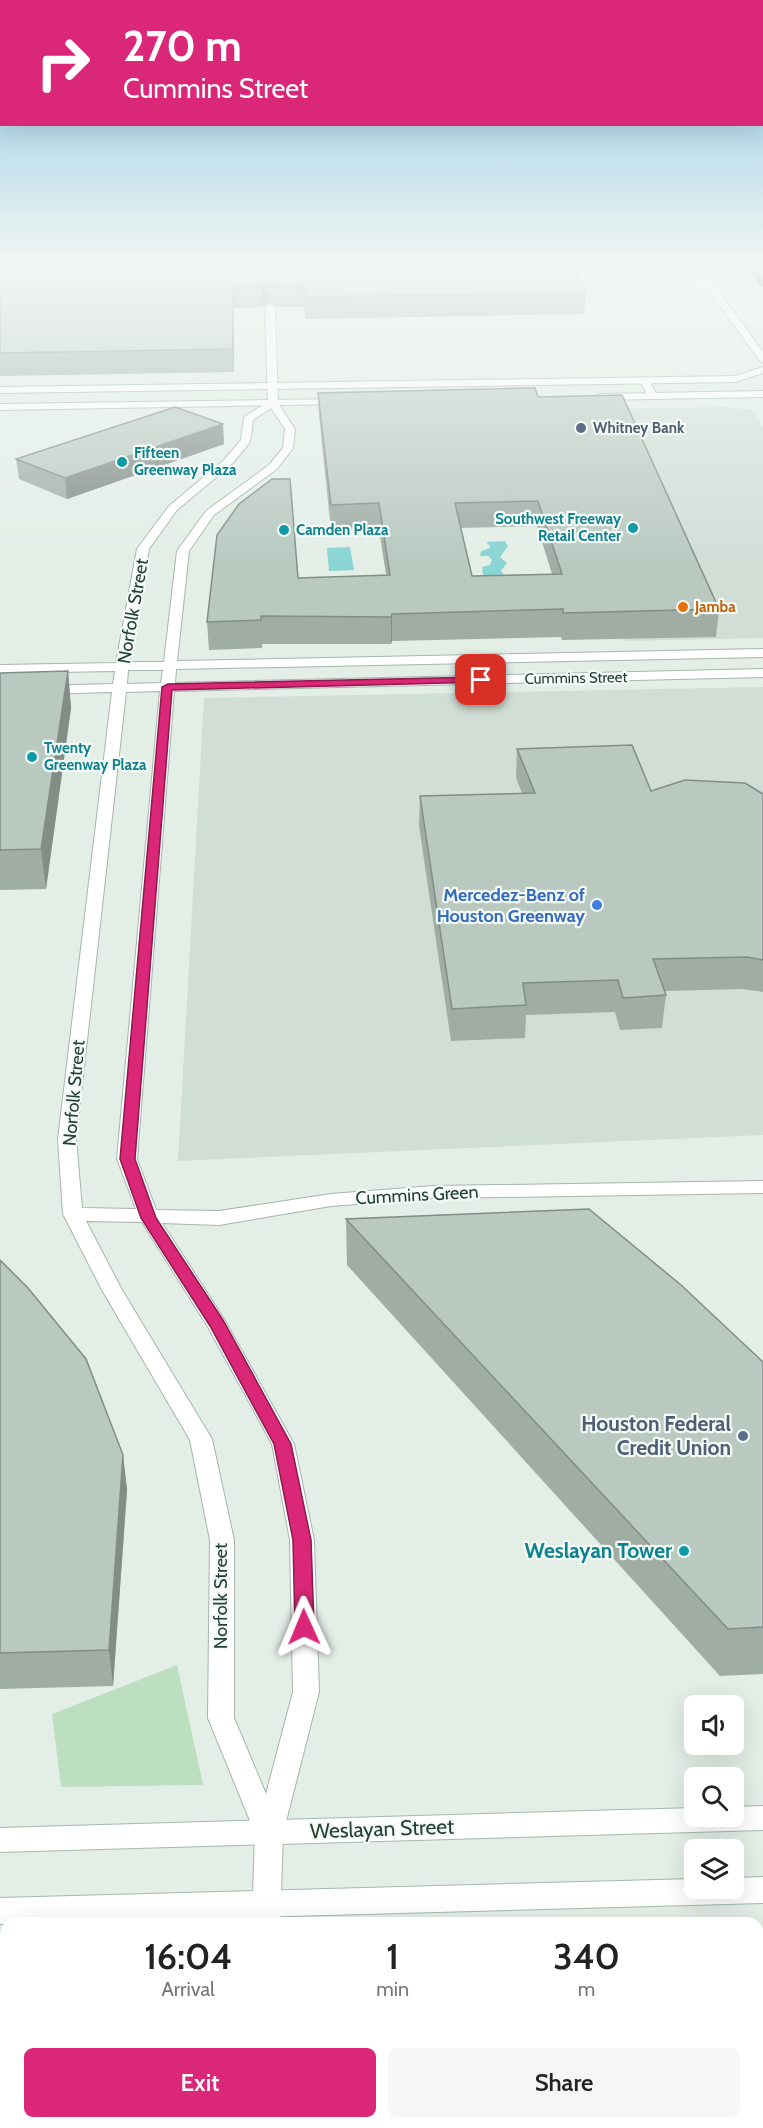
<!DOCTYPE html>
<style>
body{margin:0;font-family:Cabin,sans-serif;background:#f6f6f6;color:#222;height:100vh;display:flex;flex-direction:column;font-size:22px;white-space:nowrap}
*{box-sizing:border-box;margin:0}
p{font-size:20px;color:#767676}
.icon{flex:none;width:33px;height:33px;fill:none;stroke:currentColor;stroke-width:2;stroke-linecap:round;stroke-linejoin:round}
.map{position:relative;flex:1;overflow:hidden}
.drawer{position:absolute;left:0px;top:1917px;width:764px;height:212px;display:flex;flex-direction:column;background:#fff;border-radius:18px 18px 0 0;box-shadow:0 6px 24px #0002}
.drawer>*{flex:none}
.hud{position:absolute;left:0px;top:0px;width:764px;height:126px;box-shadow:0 6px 24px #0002;background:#db2777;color:#fff;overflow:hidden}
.tools{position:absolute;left:684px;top:1695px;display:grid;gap:12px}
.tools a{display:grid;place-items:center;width:60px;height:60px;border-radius:9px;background:#fff;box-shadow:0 6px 24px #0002;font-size:30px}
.pin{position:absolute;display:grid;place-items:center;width:51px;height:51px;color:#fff;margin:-26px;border-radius:12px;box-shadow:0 3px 9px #0006}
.me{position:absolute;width:66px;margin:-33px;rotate:359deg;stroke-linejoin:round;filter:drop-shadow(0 0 4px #0008)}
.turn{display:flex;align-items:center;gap:21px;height:126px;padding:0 24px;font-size:27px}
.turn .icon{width:78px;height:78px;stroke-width:2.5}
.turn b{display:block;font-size:42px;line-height:51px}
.eta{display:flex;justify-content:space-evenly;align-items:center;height:102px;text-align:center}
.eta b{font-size:36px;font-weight:600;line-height:42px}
.action{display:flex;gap:12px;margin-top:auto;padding:12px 24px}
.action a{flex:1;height:69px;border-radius:9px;background:#db2777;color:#fff;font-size:24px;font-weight:600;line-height:69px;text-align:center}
.action a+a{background:#f6f6f6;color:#222}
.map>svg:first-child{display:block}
</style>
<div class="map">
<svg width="763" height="2128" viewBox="0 0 763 2128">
<rect width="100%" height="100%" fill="#e3eee7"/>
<!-- built -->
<g fill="#d1ded6">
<polygon points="727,407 752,410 763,428 763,638 623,641 540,410"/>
<polygon points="763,687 763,1135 178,1161 204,698"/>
</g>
<!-- green -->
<polygon fill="#bcdfc0" points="177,1665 203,1785 61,1787 52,1714"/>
<!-- water -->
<g fill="#8ad4d4">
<polygon points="505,541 508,546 500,557 507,563 501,571 506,577 484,581 482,567 490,565 492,560 488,556 480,556 481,551 490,548 490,546 486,542"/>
<polygon points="350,547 354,570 329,571 327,548"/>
</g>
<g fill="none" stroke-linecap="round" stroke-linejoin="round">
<!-- minor casing -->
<g stroke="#a5b6ad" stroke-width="2">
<g id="minor">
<path d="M 270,304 L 275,307 L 278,403 L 295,429 L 293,448 L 277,469 L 214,515 L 189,551 L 177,661 L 763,649 L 763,657 L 176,669 L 175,683 L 763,669 L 763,677 L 174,691 L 137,1159 L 156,1210 L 219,1211 L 331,1194 L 434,1186 L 763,1181 L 763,1193 L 434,1198 L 331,1206 L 219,1225 L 162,1223 L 224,1319 L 294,1444 L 314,1540 L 319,1692 L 283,1833 L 280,1923 L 252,1923 L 255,1833 L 208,1718 L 210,1540 L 190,1440 L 102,1290 L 63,1214 L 58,1139 L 112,692 L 0,695 L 0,687 L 113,684 L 115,671 L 0,673 L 0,665 L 116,663 L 137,549 L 169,506 L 224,460 L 241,440 L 244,417 L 268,402 L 265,307 ZM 271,408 L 285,429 L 283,448 L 269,465 L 206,511 L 177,551 L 164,662 L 129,662 L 149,549 L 177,510 L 232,464 L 250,442 L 253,420 ZM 128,670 L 163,670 L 161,683 L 127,684 ZM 160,691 L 117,1159 L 136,1209 L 82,1208 L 76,1139 L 126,692 ZM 86,1221 L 142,1222 L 208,1327 L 272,1444 L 290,1540 L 293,1692 L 266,1794 L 234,1718 L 234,1540 L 212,1439 L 122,1290 Z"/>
<polygon points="642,379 648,379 658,396 657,398 649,398 640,381"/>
<rect x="249" y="2122" width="30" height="6"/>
</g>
</g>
<!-- tertiary casing -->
<g stroke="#a5b6ad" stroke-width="2">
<g id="tertiary">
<polygon points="763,367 763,373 736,382 0,393 0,387 735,376"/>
<polygon points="763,391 763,397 599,400 594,397 599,394"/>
<polygon points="343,399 347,400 347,404 0,410 0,404"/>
</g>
</g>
<!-- secondary casing -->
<g stroke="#a1baae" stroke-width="2">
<g id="secondary">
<polygon points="674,266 683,266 705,284 692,266 700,266 763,352 763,362 760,361 708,289 701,290"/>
<polygon points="763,1806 763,1830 0,1852 0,1828 694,1808 694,1816 734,1816 734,1807"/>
<polygon points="763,1877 763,1903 0,1924 0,1898 694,1879 694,1888 734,1888 734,1878"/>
</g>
</g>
<!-- motorway casing -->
<g stroke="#c1cac6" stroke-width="2">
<polygon id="motorway" points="745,266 753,266 763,278 763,287 760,286"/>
</g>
<!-- minor -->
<use href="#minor" fill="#fff" fill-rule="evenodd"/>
<!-- tertiary -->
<use href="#tertiary" fill="#fff" fill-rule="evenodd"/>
<!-- secondary -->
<use href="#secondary" fill="#fff" fill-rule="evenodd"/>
<!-- motorway -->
<use href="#motorway" fill="#2d6d56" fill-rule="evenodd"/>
</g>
<!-- wall -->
<g fill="#9fada5" fill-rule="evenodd">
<polygon points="0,266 586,293 584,314 305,319 304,307 277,307 269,302 263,307 234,308 234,372 0,376"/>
<path d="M 318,393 L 538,397 L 719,609 L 716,637 L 562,640 L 561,637 L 392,641 L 391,644 L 262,644 L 262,648 L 209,650 L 207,622 L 298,578 L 386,575 L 379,529 L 331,530 L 319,416 ZM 537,526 L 552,574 L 472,576 L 461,528 Z"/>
<polygon points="224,444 67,499 19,479 16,459"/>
<polygon points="68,671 71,708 46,889 0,890 0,673"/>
<polygon points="517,749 651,791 763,794 763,992 742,989 664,991 666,995 662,1028 620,1030 615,1012 526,1015 525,1038 451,1041 419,826 420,796 522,793 516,778"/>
<polygon points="346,1219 763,1362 763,1674 720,1676 347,1265"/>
<polygon points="0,1260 123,1455 127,1490 113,1686 0,1689"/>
</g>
<!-- shaded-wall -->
<g fill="#828d86">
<polygon points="268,281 269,302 263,307 262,286"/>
<polygon points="233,286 234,308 234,372 233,349"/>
<polygon points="223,424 224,444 67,499 65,478"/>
<polygon points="392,614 392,641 391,644 391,617"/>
<polygon points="68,671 71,708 46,889 41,849"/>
<polygon points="123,1455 127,1490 113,1686 109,1650"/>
</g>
<!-- building -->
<g fill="#b9c9c0" stroke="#828d86" stroke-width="1.5" fill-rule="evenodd">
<polygon points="0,266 573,266 586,293 305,297 303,285 277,286 268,281 262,286 233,286 233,349 0,353"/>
<path d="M 535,388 L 538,397 L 622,395 L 719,609 L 563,613 L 563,609 L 392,614 L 391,617 L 261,616 L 261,620 L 207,622 L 217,535 L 239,504 L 272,479 L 290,479 L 298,578 L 390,575 L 379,503 L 331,505 L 318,393 ZM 538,501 L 562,574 L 472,576 L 455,503 Z"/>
<polygon points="175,407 223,424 65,478 16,459"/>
<polygon points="68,671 41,849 0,850 0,673"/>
<polygon points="632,745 651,791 685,780 745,783 763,794 763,960 747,957 653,959 666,995 623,998 618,980 523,983 526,1005 452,1009 420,796 535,793 517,749"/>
<polygon points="589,1209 681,1285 763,1362 763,1627 728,1629 346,1219"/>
<polygon points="0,1260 28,1288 86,1359 123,1455 109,1650 0,1653"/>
</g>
<!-- sky -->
<linearGradient id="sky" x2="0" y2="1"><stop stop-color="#82c1e0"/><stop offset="0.47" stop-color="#f2f7f4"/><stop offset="1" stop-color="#f2f7f4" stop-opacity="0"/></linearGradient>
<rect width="763" height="564" fill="url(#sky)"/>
<!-- route -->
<polygon fill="#db2777" stroke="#8e194d" stroke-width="1.5" points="481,677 486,680 484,682 172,690 135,1159 156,1218 223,1320 291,1444 311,1540 314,1627 311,1632 304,1634 298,1632 295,1627 293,1540 274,1444 210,1326 141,1218 120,1159 162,687 168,684"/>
<!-- markers -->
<g fill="#5c6f8a" stroke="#f4faf6" stroke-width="2">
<circle cx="581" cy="428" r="6"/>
<circle cx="743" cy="1436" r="6"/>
</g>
<g fill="#0f9aa8" stroke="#f4faf6" stroke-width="2">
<circle cx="122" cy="462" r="6"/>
<circle cx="633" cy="528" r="6"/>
<circle cx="284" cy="530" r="6"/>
<circle cx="32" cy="757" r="6"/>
<circle cx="684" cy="1551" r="6"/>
</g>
<circle fill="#e8710a" stroke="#f4faf6" stroke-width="2" cx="683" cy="607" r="6"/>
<circle fill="#3f7fe0" stroke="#f4faf6" stroke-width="2" cx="597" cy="905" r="6"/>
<g text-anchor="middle" stroke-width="4.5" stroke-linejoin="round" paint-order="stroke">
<!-- far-service labels -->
<g font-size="15" font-weight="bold" fill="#4e5e75" stroke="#f4faf6" text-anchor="start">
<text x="593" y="433">Whitney Bank</text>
</g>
<!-- far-culture labels -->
<g font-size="15" font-weight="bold" fill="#0d838f" stroke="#f4faf6" text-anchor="start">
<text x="134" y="458">Fifteen<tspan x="134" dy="17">Greenway Plaza</tspan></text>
<text x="621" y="524" text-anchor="end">Southwest Freeway<tspan x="621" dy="17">Retail Center</tspan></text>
<text x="296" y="535">Camden Plaza</text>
<text x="44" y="753">Twenty<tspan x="44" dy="17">Greenway Plaza</tspan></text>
</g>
<!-- far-food labels -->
<g font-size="15" font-weight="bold" fill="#c56008" stroke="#f4faf6" text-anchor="start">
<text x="695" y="612">Jamba</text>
</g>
<!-- far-street labels -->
<g font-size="15" fill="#224033" stroke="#f4faf6">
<text transform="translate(576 678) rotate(-1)" y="5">Cummins Street</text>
</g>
<!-- street labels -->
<g font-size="18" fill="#224033" stroke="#f4faf6">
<text transform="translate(133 611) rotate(-80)" y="6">Norfolk Street</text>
<text transform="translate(74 1093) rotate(-85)" y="6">Norfolk Street</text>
<text transform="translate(417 1195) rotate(-3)" y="6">Cummins Green</text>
<text transform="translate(221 1596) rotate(-90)" y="6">Norfolk Street</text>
</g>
<!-- shop labels -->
<g font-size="18" font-weight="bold" fill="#366cbe" stroke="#f4faf6" text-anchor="end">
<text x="585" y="901">Mercedez-Benz of<tspan x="585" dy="21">Houston Greenway</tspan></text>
</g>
<!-- near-service labels -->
<g font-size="21" font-weight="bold" fill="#4e5e75" stroke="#f4faf6" text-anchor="end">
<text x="731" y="1431">Houston Federal<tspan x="731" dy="24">Credit Union</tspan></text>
</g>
<!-- near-culture labels -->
<g font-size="21" font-weight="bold" fill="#0d838f" stroke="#f4faf6" text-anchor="end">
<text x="672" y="1558">Weslayan Tower</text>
</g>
<!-- near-street labels -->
<g font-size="21" fill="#224033" stroke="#f4faf6">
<text transform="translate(382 1829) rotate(-2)" y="7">Weslayan Street</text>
</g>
</g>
</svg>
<div class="tools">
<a><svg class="icon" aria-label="sound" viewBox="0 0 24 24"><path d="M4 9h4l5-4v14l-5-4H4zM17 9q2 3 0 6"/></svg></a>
<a><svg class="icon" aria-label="search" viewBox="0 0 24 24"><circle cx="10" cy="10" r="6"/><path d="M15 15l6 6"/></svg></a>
<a><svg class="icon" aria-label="layers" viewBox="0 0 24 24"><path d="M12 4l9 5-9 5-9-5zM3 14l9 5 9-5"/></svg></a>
</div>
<div class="pin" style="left:481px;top:680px;background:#d93025"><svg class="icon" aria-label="arrive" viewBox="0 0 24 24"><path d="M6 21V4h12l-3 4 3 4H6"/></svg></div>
<svg class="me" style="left:304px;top:1627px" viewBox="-20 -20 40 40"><path d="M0-17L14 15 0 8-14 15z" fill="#db2777" stroke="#fff" stroke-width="4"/></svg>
<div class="hud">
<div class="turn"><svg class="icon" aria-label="right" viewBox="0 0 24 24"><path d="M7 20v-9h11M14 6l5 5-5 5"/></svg><div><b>270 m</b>Cummins Street</div></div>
</div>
<section class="drawer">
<div class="eta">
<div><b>16:04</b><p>Arrival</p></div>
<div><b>1</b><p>min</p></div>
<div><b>340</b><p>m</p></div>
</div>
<div class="action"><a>Exit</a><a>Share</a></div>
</section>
</div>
